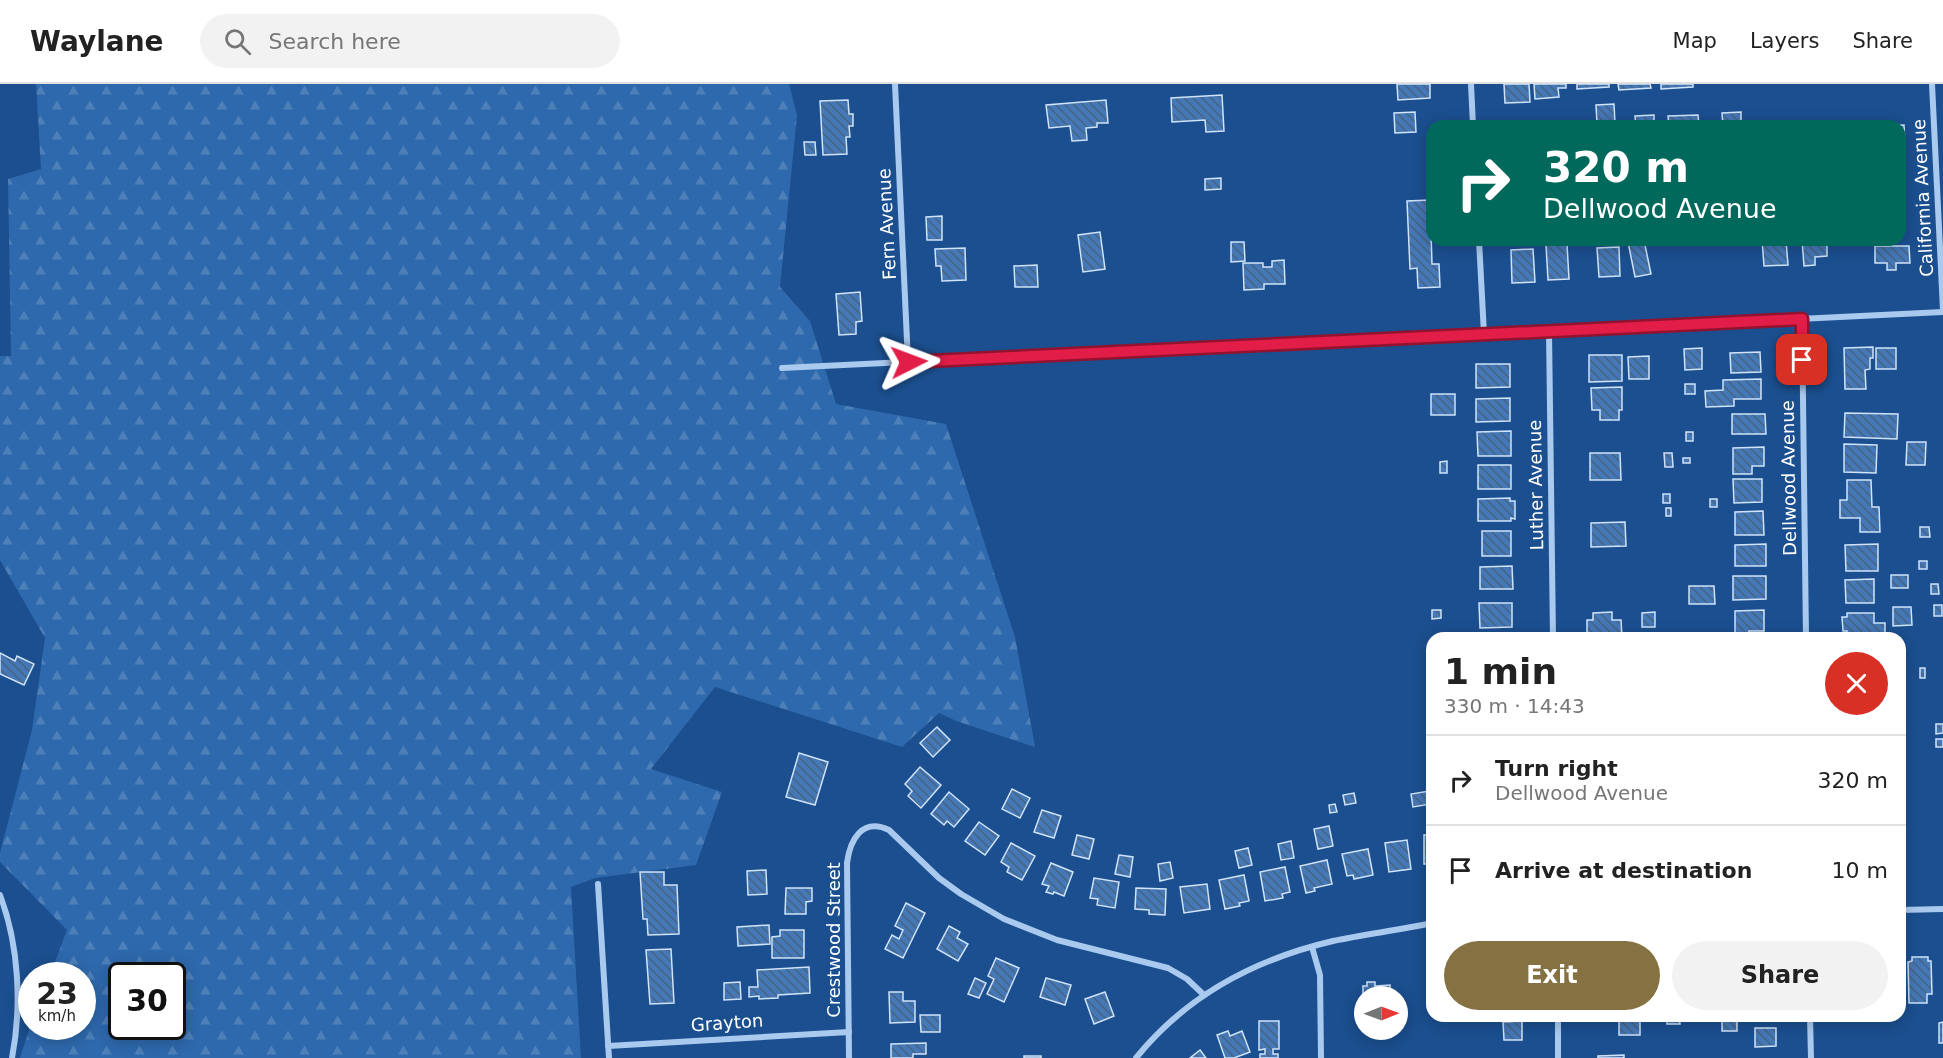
<!DOCTYPE html>
<meta charset="utf-8">
<style>
body{margin:0;font-family:"DejaVu Sans",sans-serif;background:#f2f2f2;color:#222;height:100vh;display:flex;flex-direction:column;font-size:22px;white-space:nowrap}
*{box-sizing:border-box;margin:0}
p{font-size:20px;color:#767676}
.icon{flex:none;width:33px;height:33px;fill:none;stroke:currentColor;stroke-width:2;stroke-linecap:round;stroke-linejoin:round}
.map{position:relative;flex:1;overflow:hidden}
.side{position:absolute;left:1426px;top:548px;width:480px;height:390px;display:flex;flex-direction:column;background:#fff;border-radius:18px;box-shadow:0 3px 15px #0003}
.side>*{flex:none}
.top-card{position:absolute;left:1426px;top:36px;width:480px;height:126px;border-radius:18px;box-shadow:0 3px 15px #0003;background:#00695c;color:#fff;overflow:hidden}
.needle{width:39px;rotate:89deg}
.fabs{position:absolute;left:1354px;top:902px;display:grid;gap:12px}
.fabs a{display:grid;place-items:center;width:54px;height:54px;border-radius:50%;background:#fff;box-shadow:0 3px 15px #0003;font-size:30px}
.speed{position:absolute;left:18px;top:878px;display:flex;gap:12px;font-size:30px;font-weight:700;text-align:center}
.speed>*{display:grid;place-content:center;width:78px;height:78px;border-radius:50%;background:#fff;box-shadow:0 3px 15px #0003;line-height:1}
.speed small{font-size:15px;font-weight:400}
.speed .limit{border:3px solid #111;border-radius:9px;background:#fff;color:#111}
.pin{position:absolute;display:grid;place-items:center;width:51px;height:51px;color:#fff;margin:-26px;border-radius:12px;box-shadow:0 3px 9px #0006}
.me{position:absolute;width:66px;margin:-33px;rotate:87deg;stroke-linejoin:round;filter:drop-shadow(0 0 4px #0008)}
.turn{display:flex;align-items:center;gap:21px;height:126px;padding:0 18px;font-size:27px}
.turn .icon{width:78px;height:78px;stroke-width:2.5}
.turn b{display:block;font-size:42px;line-height:51px}
.round{display:grid;place-items:center;flex:none;width:63px;height:63px;border-radius:32px;background:#f2f2f2}
.summary{display:flex;align-items:center;justify-content:space-between;height:102px;padding:0 18px}
h1{font-size:36px;font-weight:700;line-height:45px}
.primary-button{display:flex;gap:12px;margin-top:auto;padding:12px 18px}
.primary-button a{flex:1;height:69px;border-radius:36px;background:#857141;color:#fff;font-size:24px;font-weight:700;line-height:69px;text-align:center}
.primary-button a+a{background:#f2f2f2;color:#222}
ul{padding:0;list-style:none}
li{display:flex;align-items:center;gap:18px;height:90px;padding:0 18px;border-top:2px solid #e0e0e0}
li div{flex:1}
li b{display:block;font-size:22px}
li em{font-style:normal}
header{display:flex;align-items:center;gap:36px;box-sizing:border-box;height:84px;padding:0 30px;background:#fff;border-bottom:2px solid #e0e0e0}
header strong{font-size:28px}
nav{display:flex;gap:33px;margin-inline-start:auto;font-size:21px}
.search{width:420px;height:54px;background:#f2f2f2;display:flex;align-items:center;gap:15px;box-sizing:border-box;padding:0 21px;border-radius:33px;color:#767676;font-size:22px}
.map>svg:first-child{display:block}
</style>
<header>
<strong>Waylane</strong>
<div class="search"><svg class="icon" aria-label="search" viewBox="0 0 24 24"><circle cx="10" cy="10" r="6"/><path d="M15 15l6 6"/></svg>Search here</div>
<nav><a>Map</a><a>Layers</a><a>Share</a></nav>
</header>
<div class="map">
<svg width="1943" height="974" viewBox="0 0 1943 974">
<defs>
<pattern id="forest-firs" width="22" height="20" patternUnits="userSpaceOnUse" patternTransform="scale(1.5)"><rect width="22" height="20" fill="#2e69ad"/><path d="M5 1l3.5 6h-7zM16 11l3.5 6h-7z" fill="#4d80b9"/></pattern>
<pattern id="building-back-hatch" width="6" height="6" patternUnits="userSpaceOnUse" patternTransform="scale(1.5)"><rect width="6" height="6" fill="#4478b7"/><path d="M-1 5l2 2M0 0l6 6M5-1l2 2" fill="none" stroke="#486282"/></pattern>
</defs>
<rect width="100%" height="100%" fill="#1b4f8f"/>
<!-- forest -->
<path fill="url(#forest-firs)" fill-rule="evenodd" d="M 36,0 L 789,0 L 797,31 L 780,203 L 810,237 L 836,320 L 946,340 L 1015,553 L 1035,663 L 956,637 L 939,629 L 902,663 L 715,603 L 651,685 L 722,708 L 696,781 L 595,794 L 571,803 L 581,974 L 20,974 L 31,940 L 32,942 L 82,942 L 82,891 L 50,891 L 67,846 L 0,778 L 0,769 L 32,646 L 45,554 L 0,476 L 0,272 L 11,272 L 8,95 L 41,85 ZM 122,891 L 172,891 L 172,942 L 122,942 Z"/>
<!-- building -->
<g fill="url(#building-back-hatch)" stroke="#cfe3fa" stroke-width="1.5">
<polygon points="1397,0 1430,0 1430,14 1398,16"/>
<polygon points="1504,0 1529,0 1530,18 1505,19"/>
<polygon points="1534,0 1566,0 1566,4 1558,4 1559,13 1535,15"/>
<polygon points="1577,0 1609,0 1609,3 1577,5"/>
<polygon points="1618,0 1650,0 1651,4 1619,6"/>
<polygon points="1661,0 1693,0 1693,3 1661,5"/>
<polygon points="1222,11 1224,47 1206,48 1205,36 1172,38 1171,14"/>
<polygon points="848,16 849,30 853,30 853,42 849,42 850,53 846,53 847,70 823,71 820,17"/>
<polygon points="1106,16 1108,39 1097,39 1097,43 1086,44 1087,56 1072,57 1070,42 1049,44 1046,21"/>
<polygon points="1614,20 1615,39 1597,40 1596,21"/>
<polygon points="1415,28 1416,48 1395,49 1394,29"/>
<polygon points="1741,28 1741,42 1723,42 1722,29"/>
<polygon points="1654,31 1654,42 1636,42 1635,32"/>
<polygon points="1698,31 1699,42 1669,42 1668,32"/>
<polygon points="1573,38 1573,42 1552,42 1552,39"/>
<polygon points="1904,41 1905,62 1900,62 1900,42 1876,42"/>
<polygon points="804,58 815,58 816,71 805,71"/>
<polygon points="1221,94 1221,105 1205,106 1205,95"/>
<polygon points="1430,116 1432,180 1439,180 1440,203 1418,204 1417,184 1410,185 1407,117"/>
<polygon points="942,132 942,156 927,156 926,133"/>
<polygon points="1100,148 1105,185 1083,188 1078,151"/>
<polygon points="1636,156 1644,156 1651,190 1635,193 1628,158"/>
<polygon points="1762,156 1786,156 1788,181 1764,182"/>
<polygon points="1802,156 1827,156 1827,172 1815,173 1815,181 1804,182"/>
<rect x="1844" y="156" width="16" height="5"/>
<polygon points="1231,158 1244,158 1245,177 1231,178"/>
<polygon points="1567,160 1569,195 1548,196 1546,161"/>
<polygon points="1875,162 1909,162 1910,179 1896,179 1896,186 1887,186 1887,179 1875,179"/>
<polygon points="1619,163 1620,192 1599,193 1597,164"/>
<polygon points="965,164 966,196 942,197 941,182 936,182 935,165"/>
<polygon points="1533,165 1535,198 1512,199 1511,166"/>
<polygon points="1284,176 1285,200 1264,200 1264,205 1244,206 1243,179 1263,179 1263,183 1272,183 1272,177"/>
<polygon points="1037,181 1038,203 1015,203 1014,182"/>
<polygon points="860,208 862,237 856,238 856,250 839,251 836,210"/>
<polygon points="1873,263 1873,274 1870,274 1870,285 1865,286 1866,305 1845,305 1844,264"/>
<polygon points="1702,264 1702,285 1685,286 1684,265"/>
<rect x="1876" y="264" width="20" height="21"/>
<polygon points="1760,268 1761,288 1731,289 1730,269"/>
<polygon points="1589,271 1622,271 1622,297 1589,298"/>
<polygon points="1649,272 1649,295 1629,295 1628,273"/>
<polygon points="1476,280 1510,280 1510,303 1476,304"/>
<polygon points="1761,295 1761,315 1734,315 1734,322 1706,323 1705,307 1723,306 1723,296"/>
<rect x="1685" y="300" width="10" height="10"/>
<polygon points="1622,303 1622,326 1619,326 1619,336 1600,336 1600,326 1592,326 1591,304"/>
<rect x="1431" y="310" width="24" height="21"/>
<polygon points="1510,314 1510,337 1476,338 1476,315"/>
<polygon points="1845,329 1898,330 1897,355 1844,353"/>
<polygon points="1732,330 1765,330 1766,350 1732,350"/>
<polygon points="1511,347 1511,372 1478,372 1477,348"/>
<rect x="1686" y="348" width="7" height="9"/>
<polygon points="1907,358 1926,358 1925,381 1906,381"/>
<polygon points="1844,360 1877,361 1876,389 1844,388"/>
<polygon points="1764,363 1764,382 1752,382 1752,390 1733,390 1733,364"/>
<polygon points="1590,369 1620,369 1621,396 1590,396"/>
<polygon points="1664,369 1672,369 1673,383 1665,383"/>
<rect x="1683" y="374" width="7" height="5"/>
<polygon points="1447,377 1447,389 1440,389 1440,378"/>
<rect x="1478" y="381" width="33" height="24"/>
<polygon points="1733,395 1762,395 1762,418 1734,419"/>
<polygon points="1847,396 1871,396 1872,423 1879,423 1880,448 1860,448 1860,434 1840,434 1840,416 1847,416"/>
<rect x="1663" y="410" width="7" height="9"/>
<polygon points="1510,414 1510,417 1515,417 1515,435 1511,434 1511,437 1478,437 1478,415"/>
<rect x="1710" y="415" width="7" height="8"/>
<rect x="1666" y="424" width="5" height="8"/>
<polygon points="1763,427 1764,451 1735,451 1735,428"/>
<polygon points="1625,438 1626,462 1591,463 1591,439"/>
<polygon points="1920,443 1929,443 1930,453 1920,453"/>
<rect x="1482" y="447" width="29" height="25"/>
<polygon points="1766,460 1766,482 1735,482 1735,461"/>
<polygon points="1878,460 1878,487 1846,487 1845,461"/>
<rect x="1919" y="477" width="8" height="8"/>
<polygon points="1512,482 1513,505 1480,505 1480,483"/>
<rect x="1891" y="491" width="17" height="13"/>
<polygon points="1733,492 1766,492 1766,515 1733,516"/>
<polygon points="1874,495 1874,519 1846,519 1845,496"/>
<polygon points="1931,500 1938,500 1939,510 1931,510"/>
<polygon points="1689,502 1714,502 1715,520 1689,520"/>
<polygon points="1479,519 1512,519 1512,543 1480,544"/>
<rect x="1934" y="521" width="8" height="11"/>
<polygon points="1893,523 1911,523 1912,541 1893,542"/>
<polygon points="1432,526 1441,526 1441,534 1432,535"/>
<polygon points="1764,526 1764,547 1749,547 1749,554 1735,554 1735,527"/>
<polygon points="1612,528 1612,536 1621,536 1622,554 1594,554 1594,551 1587,551 1587,536 1593,536 1593,529"/>
<polygon points="1655,528 1655,543 1642,543 1642,529"/>
<polygon points="1847,529 1874,529 1874,539 1885,539 1885,551 1847,552 1847,547 1843,547 1842,533 1847,533"/>
<polygon points="0,569 15,577 17,572 34,580 24,601 0,590"/>
<rect x="1920" y="584" width="5" height="10"/>
<polygon points="1936,640 1943,640 1943,649 1936,650"/>
<polygon points="937,643 950,656 933,673 920,659"/>
<rect x="1936" y="655" width="7" height="8"/>
<polygon points="799,669 828,678 815,721 786,713"/>
<polygon points="920,683 941,701 921,724 908,712 912,707 905,700"/>
<polygon points="1012,705 1030,714 1020,734 1002,725"/>
<polygon points="1429,707 1431,720 1413,723 1411,710"/>
<polygon points="949,708 969,725 954,743 947,737 944,741 931,730"/>
<polygon points="1354,709 1356,719 1345,721 1343,711"/>
<polygon points="1335,720 1337,728 1330,729 1329,721"/>
<polygon points="1042,726 1061,732 1054,754 1034,748"/>
<polygon points="979,738 999,752 985,771 965,757"/>
<polygon points="1329,742 1333,762 1318,765 1314,745"/>
<polygon points="1077,751 1094,755 1089,775 1072,771"/>
<rect x="1424" y="751" width="8" height="29"/>
<polygon points="1407,756 1411,785 1389,788 1385,759"/>
<polygon points="1291,757 1294,774 1281,776 1278,760"/>
<polygon points="1011,759 1035,772 1022,796 1007,788 1009,783 1001,778"/>
<polygon points="1248,764 1252,781 1239,784 1235,767"/>
<polygon points="1368,765 1373,791 1354,795 1353,791 1347,792 1342,770"/>
<polygon points="1119,771 1133,773 1130,793 1115,790"/>
<polygon points="1327,776 1332,800 1314,804 1315,807 1306,809 1300,782"/>
<polygon points="1170,778 1173,794 1160,797 1158,780"/>
<polygon points="1051,779 1073,788 1064,812 1054,808 1053,810 1046,808 1049,802 1042,800"/>
<polygon points="1285,783 1290,808 1282,810 1283,814 1265,817 1260,788"/>
<polygon points="766,786 767,810 748,811 747,787"/>
<polygon points="640,788 664,788 664,801 677,801 679,850 648,851 647,835 643,835"/>
<polygon points="1244,791 1249,817 1239,819 1240,822 1225,825 1219,796"/>
<polygon points="1094,794 1119,798 1115,824 1097,821 1098,815 1090,814"/>
<polygon points="1207,800 1210,825 1184,829 1180,803"/>
<polygon points="786,804 812,804 812,817 806,818 806,830 785,830"/>
<polygon points="1136,804 1166,805 1165,831 1149,830 1149,826 1135,825"/>
<polygon points="906,819 925,829 903,874 885,865 892,851 899,855 903,846 895,842"/>
<polygon points="769,841 770,860 738,862 737,843"/>
<polygon points="949,842 960,848 957,854 968,860 958,877 937,865"/>
<polygon points="780,846 804,846 804,874 772,874 772,853 780,852"/>
<polygon points="671,865 674,919 650,920 646,866"/>
<polygon points="1912,873 1928,873 1928,877 1931,877 1932,910 1927,910 1927,919 1909,919 1908,878 1912,877"/>
<polygon points="996,874 1019,884 1004,918 987,910 994,895 988,892"/>
<polygon points="809,883 810,909 778,911 778,914 759,915 759,912 749,913 749,903 758,903 757,886"/>
<polygon points="975,894 986,899 979,914 968,910"/>
<polygon points="1046,894 1071,901 1065,921 1040,913"/>
<polygon points="740,898 741,915 724,916 724,899"/>
<polygon points="1367,898 1375,898 1375,902 1390,901 1390,912 1365,912 1365,925 1363,925 1363,902 1367,902"/>
<polygon points="889,908 903,908 903,917 915,917 915,938 890,939"/>
<polygon points="1105,908 1114,932 1094,940 1085,915"/>
<polygon points="920,931 940,931 940,948 921,948"/>
<polygon points="1595,932 1611,932 1612,936 1595,937"/>
<rect x="1619" y="932" width="21" height="19"/>
<polygon points="1667,932 1679,932 1680,940 1667,940"/>
<rect x="1722" y="932" width="15" height="15"/>
<polygon points="1259,937 1279,937 1279,965 1273,965 1273,970 1278,970 1278,974 1260,974 1260,970 1265,970 1265,965 1259,966"/>
<polygon points="1522,937 1522,956 1504,956 1503,938"/>
<polygon points="1943,938 1943,959 1939,959 1939,939"/>
<polygon points="1755,944 1776,944 1776,962 1755,963"/>
<polygon points="1228,947 1230,952 1242,947 1250,968 1234,974 1225,974 1217,951"/>
<polygon points="926,959 926,970 913,970 913,974 891,974 891,960"/>
<polygon points="1200,966 1206,974 1190,974"/>
<polygon points="1624,971 1624,974 1598,974 1598,972"/>
<rect x="1024" y="972" width="17" height="2"/>
</g>
<g fill="none" stroke-linecap="round" stroke-linejoin="round">
<!-- street -->
<g stroke="#a9c9ee" stroke-width="6">
<polyline points="895,0 908,278"/>
<polyline points="1471,0 1473,42"/>
<polyline points="1932,0 1943,226"/>
<polyline points="1479,156 1484,250"/>
<polyline points="1802,235 1806,554"/>
<polyline points="1549,247 1553,554"/>
<polyline points="782,284 1943,228"/>
<polyline points="598,800 609,974"/>
<path d="M 0,811 C 19,861 22,922 12,974"/>
<polyline points="1900,826 1943,825"/>
<polyline points="1312,863 1320,891 1321,974"/>
<polyline points="1558,932 1558,974"/>
<polyline points="1810,932 1811,974"/>
<polyline points="608,962 849,948"/>
<path d="M 849,974 L 847,779 C 850,756 862,733 889,746 L 939,794 L 961,810 L 1004,835 L 1057,856 L 1168,884 L 1187,895 L 1204,911"/>
<path d="M 1136,974 C 1186,912 1256,875 1333,857 C 1366,850 1400,846 1432,839"/>
</g>
</g>
<g fill="none" stroke-linecap="round" stroke-linejoin="round">
<!-- route casing -->
<g stroke="#92132f" stroke-width="15">
<polyline id="route" points="909,278 1802,235 1802,276"/>
</g>
<!-- route -->
<use href="#route" stroke="#e11d48" stroke-width="10"/>
</g>
<g text-anchor="middle" stroke-width="6" stroke-linejoin="round" paint-order="stroke">
<!-- street labels -->
<g font-size="18" fill="#fff" stroke="#1b4f8f">
<text transform="translate(1923 114) rotate(-93)" y="6">California Avenue</text>
<text transform="translate(887 140) rotate(-93)" y="6">Fern Avenue</text>
<text transform="translate(1789 394) rotate(-91)" y="6">Dellwood Avenue</text>
<text transform="translate(1536 401) rotate(-91)" y="6">Luther Avenue</text>
<text transform="translate(834 856) rotate(-90)" y="6">Crestwood Street</text>
<text transform="translate(727 939) rotate(-4)" y="6">Grayton</text>
</g>
</g>
</svg>
<div class="fabs">
<a><svg class="needle" viewBox="-14 -14 28 28"><path d="M0-13l5 13h-10z" fill="#e53935"/><path d="M0 13l5-13h-10z" fill="#767676"/></svg></a>
</div>
<div class="speed"><div>23<small>km/h</small></div><div class="limit">30</div></div>
<div class="pin" style="left:1802px;top:276px;background:#d93025"><svg class="icon" aria-label="arrive" viewBox="0 0 24 24"><path d="M6 21V4h12l-3 4 3 4H6"/></svg></div>
<svg class="me" style="left:909px;top:278px" viewBox="-20 -20 40 40"><path d="M0-17L14 15 0 8-14 15z" fill="#e11d48" stroke="#fff" stroke-width="4"/></svg>
<div class="top-card">
<div class="turn"><svg class="icon" aria-label="right" viewBox="0 0 24 24"><path d="M7 20v-9h11M14 6l5 5-5 5"/></svg><div><b>320 m</b>Dellwood Avenue</div></div>
</div>
<section class="side">
<div class="summary"><div><h1>1 min</h1><p>330 m · 14:43</p></div><a class="round" style="background:#d93025;color:#fff"><svg class="icon" aria-label="close" viewBox="0 0 24 24"><path d="M6 6l12 12M18 6L6 18"/></svg></a></div>
<ul>
<li><svg class="icon" aria-label="right" viewBox="0 0 24 24"><path d="M7 20v-9h11M14 6l5 5-5 5"/></svg><div><b>Turn right</b><p>Dellwood Avenue</p></div><em>320 m</em></li>
<li><svg class="icon" aria-label="arrive" viewBox="0 0 24 24"><path d="M6 21V4h12l-3 4 3 4H6"/></svg><div><b>Arrive at destination</b></div><em>10 m</em></li>
</ul>
<div class="primary-button"><a>Exit</a><a>Share</a></div>
</section>
</div>
